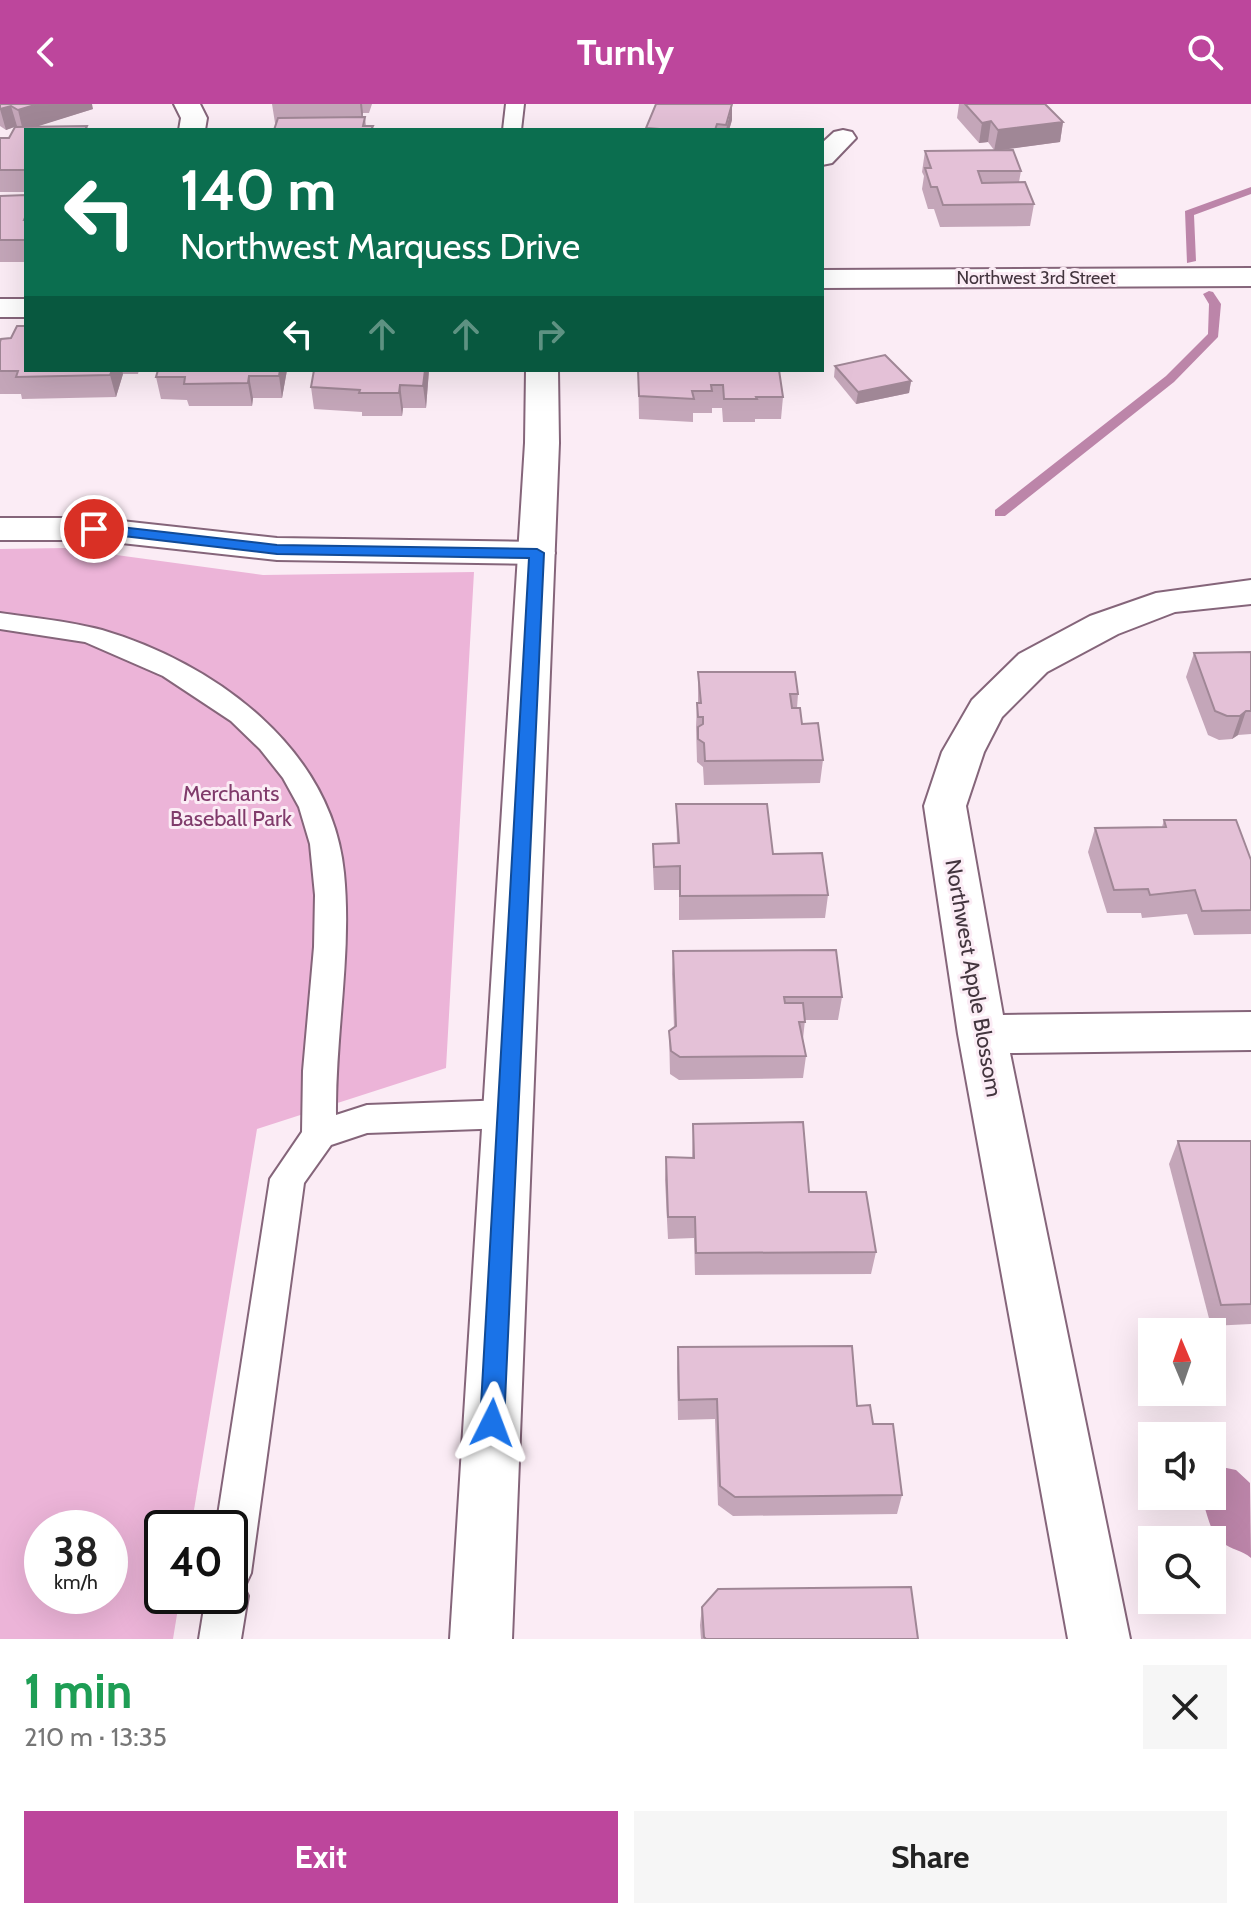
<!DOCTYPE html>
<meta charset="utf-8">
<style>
body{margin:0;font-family:Cabin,sans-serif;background:#f6f6f6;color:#222;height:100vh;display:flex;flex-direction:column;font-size:30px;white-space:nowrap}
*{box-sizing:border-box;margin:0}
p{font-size:26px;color:#767676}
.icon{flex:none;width:44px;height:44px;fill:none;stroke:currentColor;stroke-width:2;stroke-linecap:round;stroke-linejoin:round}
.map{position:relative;height:1535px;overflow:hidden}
.sheet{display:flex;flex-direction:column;background:#fff;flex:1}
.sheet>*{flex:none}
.guide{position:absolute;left:24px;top:24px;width:800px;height:244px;border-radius:0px;box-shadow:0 8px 32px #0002;background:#0b6e4f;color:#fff;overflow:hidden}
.needle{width:52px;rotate:358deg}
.buttons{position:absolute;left:1138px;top:1214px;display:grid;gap:16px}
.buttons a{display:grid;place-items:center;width:88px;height:88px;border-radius:0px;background:#fff;box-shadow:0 8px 32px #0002;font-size:40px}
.speed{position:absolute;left:24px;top:1406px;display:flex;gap:16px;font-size:40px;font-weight:700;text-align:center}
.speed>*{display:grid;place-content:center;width:104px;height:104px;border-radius:50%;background:#fff;box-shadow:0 8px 32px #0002;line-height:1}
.speed small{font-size:20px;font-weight:400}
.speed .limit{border:4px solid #111;border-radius:12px;background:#fff;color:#111}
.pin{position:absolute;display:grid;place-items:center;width:68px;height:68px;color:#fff;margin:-34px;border:4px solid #fff;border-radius:50%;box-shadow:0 2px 8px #0007}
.me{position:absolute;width:88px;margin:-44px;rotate:3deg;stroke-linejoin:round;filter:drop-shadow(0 0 6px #0008)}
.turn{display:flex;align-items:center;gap:28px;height:168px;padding:0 24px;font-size:36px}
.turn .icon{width:104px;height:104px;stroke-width:2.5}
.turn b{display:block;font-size:56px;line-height:68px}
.lanes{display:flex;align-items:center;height:76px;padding:0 24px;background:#0003;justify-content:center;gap:40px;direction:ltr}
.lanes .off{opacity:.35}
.round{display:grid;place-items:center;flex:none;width:84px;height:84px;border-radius:0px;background:#f6f6f6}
.head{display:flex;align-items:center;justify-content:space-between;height:136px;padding:0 24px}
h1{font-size:48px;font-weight:800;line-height:60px;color:#1e9e55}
.button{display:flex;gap:16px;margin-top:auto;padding:16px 24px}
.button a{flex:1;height:92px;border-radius:0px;background:#bd469c;color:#fff;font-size:32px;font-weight:800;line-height:92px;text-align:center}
.button a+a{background:#f6f6f6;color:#222}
header{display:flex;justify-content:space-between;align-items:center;height:104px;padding:0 24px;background:#bd469c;color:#fff;font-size:36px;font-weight:800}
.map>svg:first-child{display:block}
</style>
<header><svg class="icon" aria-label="back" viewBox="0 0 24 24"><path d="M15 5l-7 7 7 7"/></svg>Turnly<svg class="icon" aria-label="search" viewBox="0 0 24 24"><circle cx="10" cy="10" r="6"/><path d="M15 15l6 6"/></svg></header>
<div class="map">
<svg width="1251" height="1535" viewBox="0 0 1251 1535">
<rect width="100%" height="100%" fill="#fbecf5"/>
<!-- green -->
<path fill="#ecb4d8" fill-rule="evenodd" d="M 65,444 L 263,471 L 474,468 L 446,964 L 257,1025 L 191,1424 L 162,1424 L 162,1492 L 180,1492 L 173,1535 L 0,1535 L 0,445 ZM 42,1424 L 110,1424 L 110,1492 L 42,1492 Z"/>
<!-- water -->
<path fill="#bc85a9" d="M 1212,1361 L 1236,1366 L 1250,1379 L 1251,1454 C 1242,1446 1231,1446 1222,1438 C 1207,1426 1209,1407 1199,1392 L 1212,1392 Z"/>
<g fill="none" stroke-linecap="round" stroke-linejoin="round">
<!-- stream -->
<g fill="#bc85a9" fill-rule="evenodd">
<polygon points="1251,83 1251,90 1194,111 1196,157 1187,159 1185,107"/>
<polygon points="1209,187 1213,188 1221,200 1218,233 1174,278 1005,412 995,412 995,406 1166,272 1208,230 1209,200 1203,190"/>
</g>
<!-- service casing -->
<g stroke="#85657a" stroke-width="4">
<g id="service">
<polygon points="506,0 524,0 521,26 503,26"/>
<path d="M 0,509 C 34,514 68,517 102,526 C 214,559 332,644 344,769 C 352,850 335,930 336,1011 L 367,1001 L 508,996 L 520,1000 L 525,1010 L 520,1020 L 508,1024 L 367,1029 L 331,1041 L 304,1079 L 251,1469 L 244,1484 L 248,1492 L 241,1535 L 199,1535 L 206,1492 L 230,1492 L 230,1424 L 216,1424 L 270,1075 L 302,1028 L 303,967 L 314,843 L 315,791 L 310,740 L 299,703 L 283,674 L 260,645 L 231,617 L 163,572 L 85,538 L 0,525 Z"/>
</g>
</g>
<!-- minor casing -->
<g stroke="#85657a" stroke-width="4">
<g id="minor">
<polygon points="174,0 200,0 207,14 205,26 179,26 181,14"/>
<polygon points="843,26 852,28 856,34 832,59 822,61 822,39 834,28"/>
<rect x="0" y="195" width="26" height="18"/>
<polygon points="0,414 94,414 277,434 537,438 550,441 555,449 550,457 537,460 277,456 94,436 0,436"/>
<polygon points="1251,476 1251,500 1175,508 1118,530 1047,568 1002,613 984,648 966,702 1003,911 1251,908 1251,946 1010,949 1130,1535 1068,1535 958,930 924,702 942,648 972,596 1019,550 1090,512 1156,489"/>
</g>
</g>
<!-- tertiary casing -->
<g stroke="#85657a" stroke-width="4">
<g id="tertiary">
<polygon points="1251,164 1251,182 822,184 822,166"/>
<polygon points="526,266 558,266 559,339 512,1535 450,1535 525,339"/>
</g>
</g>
<!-- service -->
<use href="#service" fill="#fff" fill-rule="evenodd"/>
<!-- minor -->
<use href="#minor" fill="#fff" fill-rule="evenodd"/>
<!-- tertiary -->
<use href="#tertiary" fill="#fff" fill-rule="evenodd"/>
</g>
<!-- wall -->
<g fill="#c4a6b9">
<polygon points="0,0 93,5 37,22 87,22 88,26 26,26 26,88 0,88 0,34 9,34 17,22 6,26 0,22"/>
<polygon points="272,0 372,0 369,9 363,9 363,13 365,13 366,22 275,19"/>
<polygon points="959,0 1045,0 1063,18 1060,38 999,46 1021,67 1019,78 1034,100 1030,122 940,123 934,105 928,105 922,85 924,72 922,68 925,47 994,46 988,38 979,39 957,14"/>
<polygon points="732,16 729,26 646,26 646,24"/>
<polygon points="26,91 26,158 0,158 0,92"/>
<polygon points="0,238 26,266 139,266 138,270 123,270 116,293 22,295 21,290 0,290"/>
<polygon points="835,262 911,277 909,289 856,300 834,273"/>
<polygon points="287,266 282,294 253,294 252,302 189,302 187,296 161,295 156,273"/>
<polygon points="314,266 429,266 426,304 403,304 402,312 362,312 362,308 314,305 311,283"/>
<polygon points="638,266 779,266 783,293 781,315 755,315 755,318 723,318 722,304 712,304 712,309 693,309 693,318 639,315"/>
<polygon points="1251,548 1251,630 1238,631 1232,635 1219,636 1208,631 1186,573 1194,549"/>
<polygon points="698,568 798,590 797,604 802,620 823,656 820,679 704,681 703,663 697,658 696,623 697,599 698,599"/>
<polygon points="676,700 773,750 828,791 825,814 679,816 679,786 654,786 653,763 653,740 677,739"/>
<polygon points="1164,716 1251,756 1251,830 1194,831 1187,810 1142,814 1141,809 1107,809 1088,748 1095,724 1162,723"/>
<polygon points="673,847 842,893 838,916 805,916 803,935 806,952 803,974 679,976 670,970 669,927 674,923 672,870"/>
<polygon points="693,1020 809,1088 876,1148 871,1170 695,1171 694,1134 668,1135 665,1076 666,1053 692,1054"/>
<polygon points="1178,1037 1251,1037 1251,1220 1211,1222 1169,1060"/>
<polygon points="678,1243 857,1302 873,1320 902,1391 897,1410 733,1412 718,1401 715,1315 678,1316 677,1264"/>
<polygon points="702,1503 918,1535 701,1535 700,1521"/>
</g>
<!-- shaded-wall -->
<g fill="#a08796">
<polygon points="38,0 92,0 93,5 23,27 18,6"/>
<polygon points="360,0 362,0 363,9 362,18"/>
<polygon points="732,0 732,16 729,26 726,26"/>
<polygon points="11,2 17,22 6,26 0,5"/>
<polygon points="991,17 988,38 979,39 982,19"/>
<polygon points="1063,18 1060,38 994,47 998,26"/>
<polygon points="112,266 122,266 123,270 116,293 110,271"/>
<polygon points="280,266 287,266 282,294 279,272"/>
<polygon points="425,266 429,266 426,304 423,282"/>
<polygon points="249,272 253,294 252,302 248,279"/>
<polygon points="911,277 909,289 856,300 858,288"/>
<polygon points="400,281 403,304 402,312 399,289"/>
<polygon points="1246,607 1238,631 1232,635 1240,612"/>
</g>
<!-- building -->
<g fill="#e4c1d7" stroke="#a08796" stroke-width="2">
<polygon points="0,0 38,0 18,6 11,2 0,5"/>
<polygon points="656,0 732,0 726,21 717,20 715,26 673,26 646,24"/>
<polygon points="965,0 1045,0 1063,18 998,26 991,17 982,19"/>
<polygon points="365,13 363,22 373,22 371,26 274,26 278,14"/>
<polygon points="87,22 85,26 26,26 26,66 0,66 0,34 9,34 15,23"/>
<polygon points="1013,46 1021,67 978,67 982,79 1025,78 1034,100 943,101 937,83 931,83 925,64 931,64 925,47"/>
<polygon points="26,91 26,111 24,116 26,116 26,136 0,136 0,92"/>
<polygon points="17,222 26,222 26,266 112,266 110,271 16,273 18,267 0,267 0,238 1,235 11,234"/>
<polygon points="885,251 911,277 858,288 835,262"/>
<polygon points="158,266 280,266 279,272 249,272 248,279 184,280 185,273 156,273"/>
<polygon points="314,266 425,266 423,282 400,281 399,289 359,289 360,286 311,283"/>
<polygon points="638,266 779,266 783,293 756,293 757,295 724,295 723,281 711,281 712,287 692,287 694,295 639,292"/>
<polygon points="1251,548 1251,607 1246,607 1240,612 1227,612 1215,607 1194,549"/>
<polygon points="698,568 795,568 798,590 790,590 792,604 800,604 802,620 818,619 823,656 705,657 704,639 698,635 698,623 703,620 703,613 698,613 697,599 701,599"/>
<polygon points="676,700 767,700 773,750 822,749 828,791 680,792 680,762 654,763 653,740 679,739"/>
<polygon points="1164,716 1236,716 1251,756 1251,806 1202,807 1195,786 1150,791 1148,785 1114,786 1095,724 1166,723"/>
<polygon points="836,846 842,893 784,893 785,899 803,899 805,918 799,918 806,952 680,953 671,947 669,927 676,922 673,847"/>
<polygon points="803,1018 809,1088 866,1088 876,1148 696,1149 695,1113 668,1113 666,1053 694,1054 693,1020"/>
<polygon points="1178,1037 1251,1037 1251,1200 1221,1201"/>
<polygon points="852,1242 857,1302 870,1301 873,1320 893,1320 902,1391 735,1393 720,1382 717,1295 679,1296 678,1243"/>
<polygon points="911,1483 918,1535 706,1535 704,1533 702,1503 718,1485"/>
</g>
<!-- route -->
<polygon fill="#1a73e8" stroke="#114b97" stroke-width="2" points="94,420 277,441 537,445 544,449 504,1319 500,1327 492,1330 483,1327 480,1319 529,454 277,450 89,428 86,425"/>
<g text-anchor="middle" stroke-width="6" stroke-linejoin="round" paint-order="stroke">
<!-- far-street labels -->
<g font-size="18" fill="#43353e" stroke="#fbecf5">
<text x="1036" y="180">Northwest 3rd Street</text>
</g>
<!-- park labels -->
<g font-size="22" fill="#803b6b" stroke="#fbecf5">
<text x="231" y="697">Merchants<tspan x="231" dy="25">Baseball Park</tspan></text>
</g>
<!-- street labels -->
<g font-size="22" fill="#43353e" stroke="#fbecf5">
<text transform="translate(974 874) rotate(80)" y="8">Northwest Apple Blossom</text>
</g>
</g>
</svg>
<div class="buttons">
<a><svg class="needle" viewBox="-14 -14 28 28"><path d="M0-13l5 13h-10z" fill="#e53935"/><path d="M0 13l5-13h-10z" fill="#767676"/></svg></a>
<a><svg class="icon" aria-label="sound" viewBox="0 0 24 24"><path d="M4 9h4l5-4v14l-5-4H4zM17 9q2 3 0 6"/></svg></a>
<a><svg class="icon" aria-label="search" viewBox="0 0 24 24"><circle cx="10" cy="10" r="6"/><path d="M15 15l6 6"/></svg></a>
</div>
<div class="speed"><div>38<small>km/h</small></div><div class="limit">40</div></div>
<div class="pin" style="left:94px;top:425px;background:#d93025"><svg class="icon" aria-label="arrive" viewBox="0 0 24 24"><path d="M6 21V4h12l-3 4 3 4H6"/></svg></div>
<svg class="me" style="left:492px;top:1319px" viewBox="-20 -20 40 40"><path d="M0-17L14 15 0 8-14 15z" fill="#1a73e8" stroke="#fff" stroke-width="4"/></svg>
<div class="guide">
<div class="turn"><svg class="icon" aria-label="left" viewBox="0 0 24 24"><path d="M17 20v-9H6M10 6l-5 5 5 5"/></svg><div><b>140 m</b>Northwest Marquess Drive</div></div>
<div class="lanes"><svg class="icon" aria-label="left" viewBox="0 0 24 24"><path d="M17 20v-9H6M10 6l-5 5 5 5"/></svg><svg class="icon off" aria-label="ahead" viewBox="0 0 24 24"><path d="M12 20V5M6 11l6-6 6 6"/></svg><svg class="icon off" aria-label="ahead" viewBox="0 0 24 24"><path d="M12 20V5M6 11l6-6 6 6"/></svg><svg class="icon off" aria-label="right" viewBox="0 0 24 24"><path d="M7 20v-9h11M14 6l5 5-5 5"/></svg></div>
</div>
</div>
<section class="sheet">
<div class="head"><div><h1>1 min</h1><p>210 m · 13:35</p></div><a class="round"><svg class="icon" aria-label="close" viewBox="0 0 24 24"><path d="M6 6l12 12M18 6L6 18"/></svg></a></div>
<div class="button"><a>Exit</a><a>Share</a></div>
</section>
